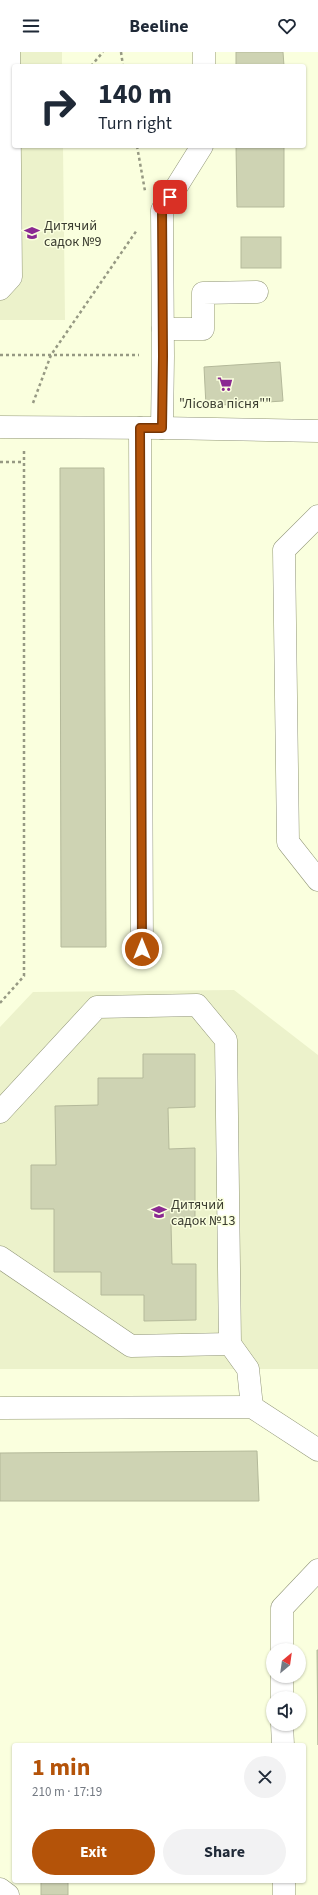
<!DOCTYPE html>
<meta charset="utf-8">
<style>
body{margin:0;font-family:"Source Sans 3",sans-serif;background:#f2f2f3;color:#1f2937;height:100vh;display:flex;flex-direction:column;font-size:15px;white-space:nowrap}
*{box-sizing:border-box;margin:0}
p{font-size:13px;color:#747a83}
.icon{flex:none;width:22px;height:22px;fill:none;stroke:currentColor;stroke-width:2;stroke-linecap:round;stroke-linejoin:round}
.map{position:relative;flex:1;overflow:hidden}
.details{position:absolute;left:12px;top:1691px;width:294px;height:140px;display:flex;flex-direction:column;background:#fff;border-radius:4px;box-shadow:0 1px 3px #0004}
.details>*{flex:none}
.hud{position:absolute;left:12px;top:12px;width:294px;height:84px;border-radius:4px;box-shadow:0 1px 3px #0004;background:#fff;color:#1f2937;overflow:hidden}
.needle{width:26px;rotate:29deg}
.fabs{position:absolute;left:266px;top:1591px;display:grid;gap:8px}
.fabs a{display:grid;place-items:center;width:40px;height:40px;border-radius:50%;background:#fff;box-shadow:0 1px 3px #0004;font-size:20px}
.pin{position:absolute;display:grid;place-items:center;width:34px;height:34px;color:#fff;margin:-17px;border-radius:8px;box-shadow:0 2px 6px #0006}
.me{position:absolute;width:44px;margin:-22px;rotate:0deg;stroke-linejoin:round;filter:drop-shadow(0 0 3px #0008)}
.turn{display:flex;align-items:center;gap:14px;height:84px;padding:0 20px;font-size:18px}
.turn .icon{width:52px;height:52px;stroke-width:2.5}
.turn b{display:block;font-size:28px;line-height:34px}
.round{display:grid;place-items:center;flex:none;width:42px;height:42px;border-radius:21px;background:#f2f2f3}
.overview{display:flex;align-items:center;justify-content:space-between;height:68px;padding:0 20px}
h1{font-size:24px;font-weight:700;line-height:30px;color:#b45309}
.cta{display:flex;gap:8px;margin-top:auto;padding:8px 20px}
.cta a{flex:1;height:46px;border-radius:24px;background:#b45309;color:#fff;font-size:16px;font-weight:700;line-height:46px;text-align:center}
.cta a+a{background:#f2f2f3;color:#1f2937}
header{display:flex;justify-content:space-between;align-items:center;height:52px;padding:0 20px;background:#fff;font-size:18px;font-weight:700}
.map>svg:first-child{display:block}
</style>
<header><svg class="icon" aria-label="menu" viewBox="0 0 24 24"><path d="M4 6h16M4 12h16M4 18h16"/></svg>Beeline<svg class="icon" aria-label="heart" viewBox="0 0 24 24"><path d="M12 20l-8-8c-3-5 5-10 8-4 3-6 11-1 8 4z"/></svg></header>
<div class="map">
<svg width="318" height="1843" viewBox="0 0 318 1843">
<rect width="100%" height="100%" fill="#faffde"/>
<!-- built -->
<g fill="#ecf2cb">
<polygon points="0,0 62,0 62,14 14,14 14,94 63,94 65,268 0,268"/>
<polygon points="234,938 318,1003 318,1317 0,1317 0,975 33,940"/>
</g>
<!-- building -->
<g fill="#ced3b3" stroke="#b4b99a">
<polygon points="236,0 283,0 284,14 236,14"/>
<polygon points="236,94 284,94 284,155 237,155"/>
<rect x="241" y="185" width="40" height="31"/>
<polygon points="280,310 283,349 206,354 204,315"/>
<polygon points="60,416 104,416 106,895 61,895"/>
<polygon points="143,1002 195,1002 195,1055 168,1056 169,1097 195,1096 195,1171 171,1172 172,1212 196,1212 196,1268 144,1269 144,1243 101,1243 101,1220 54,1220 54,1157 31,1157 31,1113 56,1113 55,1054 98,1053 98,1026 143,1026"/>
<polygon points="257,1399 259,1449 0,1449 0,1401"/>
<polygon points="317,1598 318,1598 318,1693"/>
<rect x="41" y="1829" width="27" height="14"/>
</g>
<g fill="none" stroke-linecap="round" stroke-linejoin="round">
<!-- minor casing -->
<g stroke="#919678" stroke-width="23">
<g id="minor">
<polyline points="204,14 204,0"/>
<polyline points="0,237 11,225 9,0"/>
<polyline points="163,277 203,277 203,241 257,240"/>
<polyline points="0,375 162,376 318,379"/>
<polyline points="140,376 142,897"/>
<polyline points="162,376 163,304 162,158 202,94"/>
<polyline points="318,464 284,498 288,790 318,828"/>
<polyline points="0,1060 97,955 197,953 226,988 230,1292 248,1317 252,1355"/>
<polyline points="0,1205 131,1294 230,1292"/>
<polyline points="0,1356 252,1355 318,1398"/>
<polyline points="282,1598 282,1556 318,1518"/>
<polyline points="282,1624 282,1646"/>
<polyline points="282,1672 283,1693"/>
<polyline points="284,1829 284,1843"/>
<polyline points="0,1837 8,1843"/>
</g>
</g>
<!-- path -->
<g stroke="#969983" stroke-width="2.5" stroke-dasharray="3 3" stroke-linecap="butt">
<polyline points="121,0 123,14"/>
<polyline points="91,14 103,0"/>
<polyline points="137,94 145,139"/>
<polyline points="0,303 139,303"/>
<polyline points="33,351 51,303 137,178"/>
<polyline points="0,410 24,410"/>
<polyline points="0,951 24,924 24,398"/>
</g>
<!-- minor -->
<use href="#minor" stroke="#fff" stroke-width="22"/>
</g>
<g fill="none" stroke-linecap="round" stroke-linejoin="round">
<!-- route casing -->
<g stroke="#753606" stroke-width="10">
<polyline id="route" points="142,897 140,376 162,376 163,304 162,158 170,145"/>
</g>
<!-- route -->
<use href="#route" stroke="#b45309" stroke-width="7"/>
</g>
<!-- icons -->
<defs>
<g id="school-bare" transform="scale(1.2)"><path d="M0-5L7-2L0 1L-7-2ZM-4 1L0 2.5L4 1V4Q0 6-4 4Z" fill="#8a2992" stroke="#faffde" stroke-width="2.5" paint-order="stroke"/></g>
<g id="supermarket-bare" transform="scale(1.2)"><path d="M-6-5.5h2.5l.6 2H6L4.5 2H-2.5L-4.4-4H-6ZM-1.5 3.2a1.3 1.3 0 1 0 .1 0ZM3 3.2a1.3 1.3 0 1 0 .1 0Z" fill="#8a2992" stroke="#faffde" stroke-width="2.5" paint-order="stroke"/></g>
</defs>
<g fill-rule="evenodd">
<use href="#school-bare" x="32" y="181"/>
<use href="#supermarket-bare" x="225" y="332"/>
<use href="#school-bare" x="159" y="1160"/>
</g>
<g text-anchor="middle" stroke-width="3" stroke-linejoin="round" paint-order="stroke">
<!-- poi labels -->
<g font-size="14" fill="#3b3d31" stroke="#faffde" text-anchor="start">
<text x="44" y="178">Дитячий<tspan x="44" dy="16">садок №9</tspan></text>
<text x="225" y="356" text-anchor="middle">"Лісова пісня""</text>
<text x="171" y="1157">Дитячий<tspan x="171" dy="16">садок №13</tspan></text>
</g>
</g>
</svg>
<div class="fabs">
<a><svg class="needle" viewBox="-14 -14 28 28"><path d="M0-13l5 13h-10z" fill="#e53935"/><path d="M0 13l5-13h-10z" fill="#747a83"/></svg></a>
<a><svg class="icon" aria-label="sound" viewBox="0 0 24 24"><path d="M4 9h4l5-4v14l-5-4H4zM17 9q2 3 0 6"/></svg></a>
</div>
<div class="pin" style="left:170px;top:145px;background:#d93025"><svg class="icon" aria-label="arrive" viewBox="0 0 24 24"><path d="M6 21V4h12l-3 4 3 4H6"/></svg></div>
<svg class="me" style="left:142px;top:897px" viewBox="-20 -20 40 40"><circle r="17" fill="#b45309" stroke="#fff" stroke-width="3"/><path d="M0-11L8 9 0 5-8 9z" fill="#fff"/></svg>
<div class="hud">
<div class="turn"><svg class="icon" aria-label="right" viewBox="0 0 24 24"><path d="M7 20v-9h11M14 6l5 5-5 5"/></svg><div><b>140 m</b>Turn right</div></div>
</div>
<section class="details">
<div class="overview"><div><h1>1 min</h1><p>210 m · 17:19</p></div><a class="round"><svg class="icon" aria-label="close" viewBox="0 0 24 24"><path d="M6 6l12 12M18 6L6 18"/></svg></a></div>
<div class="cta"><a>Exit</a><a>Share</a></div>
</section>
</div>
